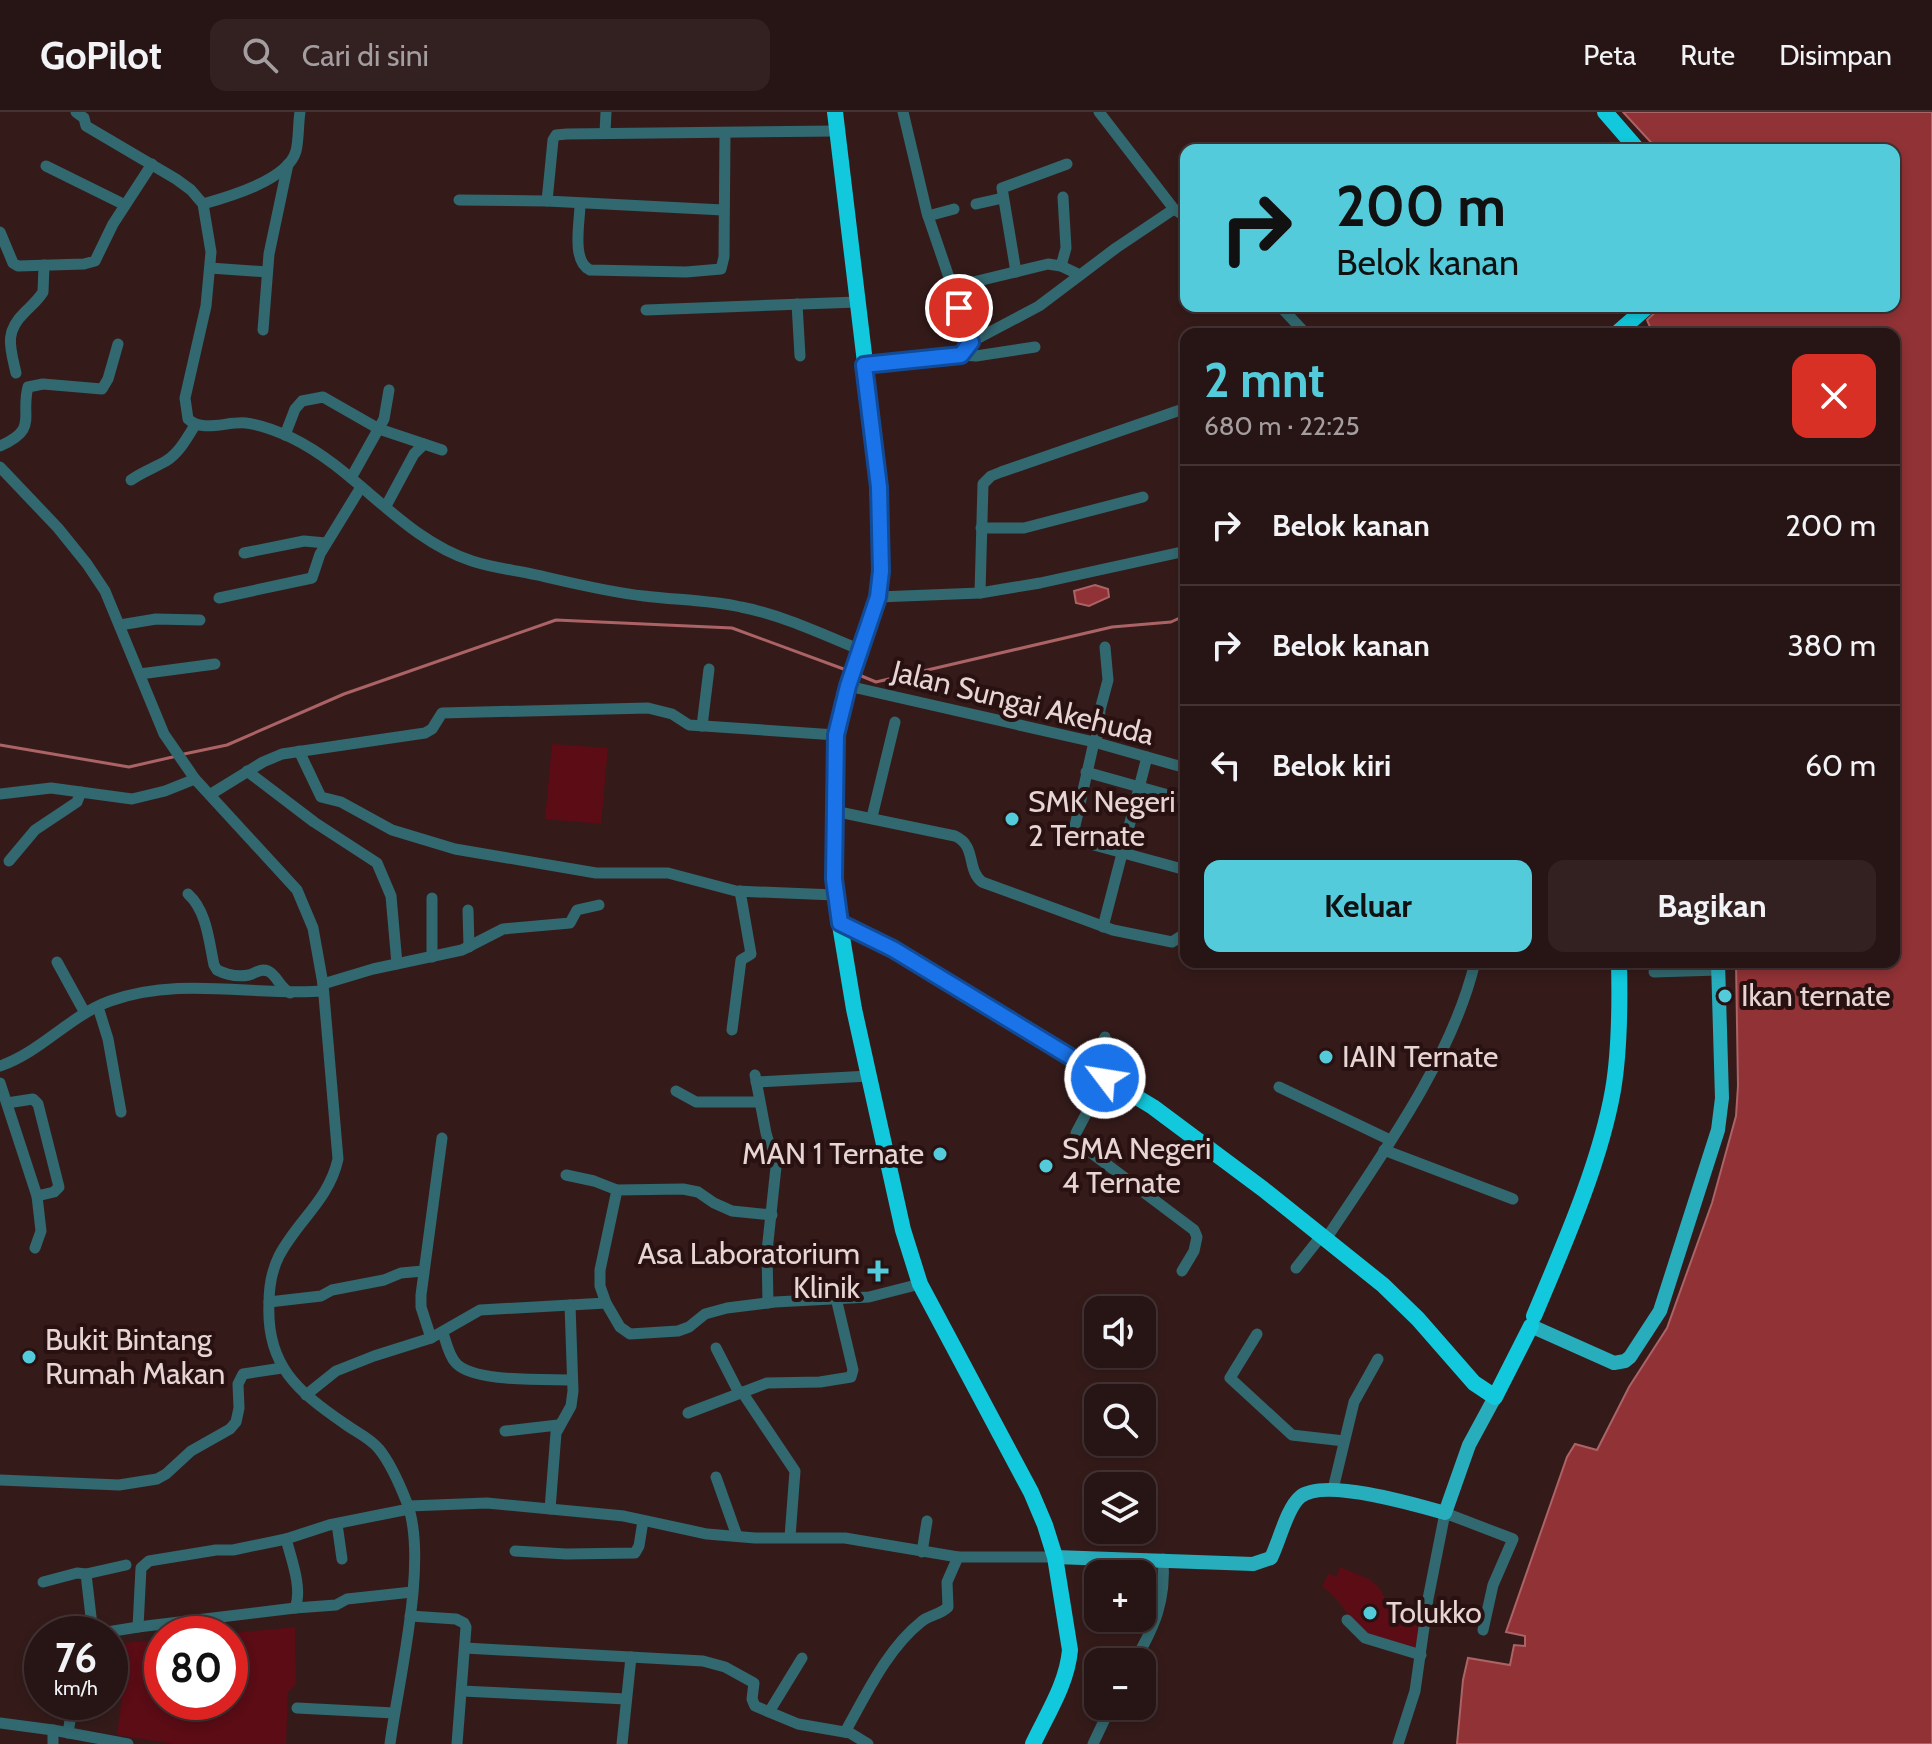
<!DOCTYPE html>
<html lang="id">
<meta charset="utf-8">
<style>
body{margin:0;font-family:Cabin,sans-serif;background:#332122;color:#f1f3f6;height:100vh;display:flex;flex-direction:column;font-size:30px;white-space:nowrap}
*{box-sizing:border-box;margin:0}
p{font-size:26px;color:#a49ea0}
.icon{flex:none;width:44px;height:44px;fill:none;stroke:currentColor;stroke-width:2;stroke-linecap:round;stroke-linejoin:round}
.map{position:relative;flex:1;overflow:hidden}
.drawer{position:absolute;left:1180px;top:216px;width:720px;height:640px;display:flex;flex-direction:column;background:#271414;border-radius:16px;box-shadow:0 4px 12px #0003,0 0 0 2px #433334}
.drawer>*{flex:none}
.hud{position:absolute;left:1180px;top:32px;width:720px;height:168px;border-radius:16px;box-shadow:0 4px 12px #0003,0 0 0 2px #433334;background:#53cbdb;color:#111;overflow:hidden}
.controls{position:absolute;left:1084px;top:1184px;display:grid;gap:16px}
.controls a{display:grid;place-items:center;width:72px;height:72px;border-radius:16px;background:#271414;box-shadow:0 4px 12px #0003,0 0 0 2px #433334;font-size:40px}
.speed{position:absolute;left:24px;top:1504px;display:flex;gap:16px;font-size:40px;font-weight:700;text-align:center}
.speed>*{display:grid;place-content:center;width:104px;height:104px;border-radius:50%;background:#271414;box-shadow:0 4px 12px #0003,0 0 0 2px #433334;line-height:1}
.speed small{font-size:20px;font-weight:400}
.speed .limit{border:12px solid #d22;background:#fff;color:#111}
.pin{position:absolute;display:grid;place-items:center;width:68px;height:68px;color:#fff;margin:-34px;border:4px solid #fff;border-radius:50%;box-shadow:0 2px 8px #0007}
.me{position:absolute;width:88px;margin:-44px;rotate:301deg;stroke-linejoin:round;filter:drop-shadow(0 0 6px #0008)}
.turn{display:flex;align-items:center;gap:28px;height:168px;padding:0 24px;font-size:36px}
.turn .icon{width:104px;height:104px;stroke-width:2.5}
.turn b{display:block;font-size:56px;line-height:68px}
.round{display:grid;place-items:center;flex:none;width:84px;height:84px;border-radius:16px;background:#332122}
.overview{display:flex;align-items:center;justify-content:space-between;height:136px;padding:0 24px}
h1{font-size:48px;font-weight:700;line-height:60px;color:#53cbdb}
.primary-button{display:flex;gap:16px;margin-top:auto;padding:16px 24px}
.primary-button a{flex:1;height:92px;border-radius:16px;background:#53cbdb;color:#111;font-size:32px;font-weight:700;line-height:92px;text-align:center}
.primary-button a+a{background:#332122;color:#f1f3f6}
ul{padding:0;list-style:none}
li{display:flex;align-items:center;gap:24px;height:120px;padding:0 24px;border-top:2px solid #433334}
li div{flex:1}
li b{display:block;font-size:30px}
li em{font-style:normal}
header{display:flex;align-items:center;gap:48px;box-sizing:border-box;height:112px;padding:0 40px;background:#271414;border-bottom:2px solid #433334}
header strong{font-size:38px}
nav{display:flex;gap:44px;margin-inline-start:auto;font-size:28px}
.search{width:560px;height:72px;background:#332122;display:flex;align-items:center;gap:20px;box-sizing:border-box;padding:0 28px;border-radius:16px;color:#a49ea0;font-size:30px}
.map>svg:first-child{display:block}
</style>
<header>
<strong>GoPilot</strong>
<div class="search"><svg class="icon" aria-label="search" viewBox="0 0 24 24"><circle cx="10" cy="10" r="6"/><path d="M15 15l6 6"/></svg>Cari di sini</div>
<nav><a>Peta</a><a>Rute</a><a>Disimpan</a></nav>
</header>
<div class="map">
<svg width="1932" height="1632" viewBox="0 0 1932 1632">
<rect width="100%" height="100%" fill="#341b1a"/>
<!-- green -->
<g fill="#5b0c15">
<polygon points="552,632 608,636 601,712 545,707"/>
<path d="M 1340,1455 L 1369,1467 L 1378,1474 L 1386,1488 L 1404,1495 L 1423,1497 L 1419,1540 C 1402,1534 1379,1531 1365,1520 C 1348,1508 1340,1485 1322,1475 L 1329,1461 L 1336,1465 Z"/>
<polygon points="295,1515 296,1572 288,1580 286,1632 175,1632 117,1623 123,1576 110,1574 110,1532 162,1528 162,1590 230,1590 230,1522 223,1522"/>
</g>
<!-- water -->
<g fill="#913236" stroke="#ab6365" stroke-width="2">
<polygon points="1623,0 1932,0 1932,1632 1457,1632 1463,1568 1468,1546 1510,1553 1514,1533 1525,1534 1525,1524 1506,1520 1567,1345 1575,1332 1597,1338 1629,1275 1667,1216 1712,1091 1736,1004 1738,974 1736,850 1894,850 1894,222 1653,222 1647,208 1662,194 1894,194 1894,38 1658,38"/>
<polygon points="1095,473 1108,477 1109,485 1089,494 1076,491 1074,479"/>
</g>
<g fill="none" stroke-linecap="round" stroke-linejoin="round">
<!-- stream -->
<g stroke="#ab6365" stroke-width="3">
<polyline points="859,563 876,570 1112,515 1171,510 1186,503"/>
<polyline points="0,633 129,655 177,644"/>
<polyline points="184,642 227,633 344,582 556,508 732,516 849,559"/>
</g>
<!-- minor -->
<g stroke="#32686f" stroke-width="11">
<path d="M 76,0 L 84,6 L 86,14 L 176,67 L 191,78 L 203,92 L 211,140 L 206,194 L 185,286 L 188,307 C 203,321 227,309 246,311 C 262,313 277,319 292,326 C 358,358 401,426 472,449 C 493,456 515,458 537,463 C 572,471 608,480 644,484 C 676,488 709,488 741,495 C 782,503 822,522 861,538"/>
<polyline points="903,0 927,101 971,230"/>
<polyline points="1099,0 1174,97 1186,105"/>
<polyline points="605,21 606,0"/>
<polyline points="46,54 125,93"/>
<polyline points="459,88 547,89"/>
<path d="M 203,92 C 228,85 288,68 296,39 C 299,27 298,12 300,0"/>
<path d="M 580,92 C 580,110 571,149 590,158 L 686,160 L 721,157 L 724,145 L 725,21"/>
<polyline points="976,92 1003,86"/>
<polyline points="723,98 547,89 553,28 556,23 567,22 837,19"/>
<polyline points="928,104 954,97"/>
<polyline points="0,120 13,151 18,154 84,152 95,149 113,112 152,52"/>
<polyline points="1061,154 1066,136 1063,85"/>
<polyline points="210,156 267,160"/>
<polyline points="1016,160 1002,76 1067,52"/>
<polyline points="953,175 1048,152 1061,154 1080,163"/>
<polyline points="797,192 800,244"/>
<polyline points="1280,194 1306,222"/>
<polyline points="646,198 857,190"/>
<polyline points="263,218 269,142 288,52"/>
<polyline points="961,243 976,244 1035,235"/>
<polyline points="864,253 961,243 971,230 1039,194 1116,136 1174,97"/>
<path d="M 16,261 C 10,235 4,220 25,200 C 32,193 38,188 43,180 L 44,153"/>
<polyline points="285,323 295,297 302,289 323,285 379,317 442,338"/>
<path d="M 0,334 C 39,317 20,305 28,275 L 43,272 L 102,277 L 108,267 L 118,232"/>
<path d="M 0,355 L 58,416 L 87,452 L 105,479 L 164,622 L 195,667 L 297,778 L 313,816 L 323,872 L 338,1047 C 329,1088 297,1109 279,1144 C 272,1158 269,1177 269,1191 C 266,1253 297,1279 345,1312 C 356,1320 370,1326 379,1337 C 391,1352 400,1373 407,1391 C 429,1448 398,1570 390,1632"/>
<polyline points="351,366 384,307 389,278"/>
<path d="M 131,368 C 142,360 154,356 166,349 C 179,341 187,326 195,313"/>
<polyline points="386,394 414,342 424,332"/>
<polyline points="981,416 1024,416 1143,385"/>
<polyline points="244,441 304,429 326,431"/>
<polyline points="980,481 983,372 991,364 1001,360 1186,296"/>
<polyline points="878,485 980,481 1040,471 1186,439"/>
<polyline points="219,486 312,466 320,442 361,375"/>
<polyline points="120,513 156,507 200,508"/>
<polyline points="1105,535 1108,568 1100,598 1099,620 1094,630 1072,727 1186,758"/>
<polyline points="140,562 215,552"/>
<polyline points="848,574 1094,630 1186,656"/>
<polyline points="702,614 709,557"/>
<polyline points="299,639 321,685 341,690 392,718 455,737 596,761 668,761 736,779 835,783"/>
<polyline points="247,659 314,710 377,751 391,784 397,852"/>
<polyline points="1086,660 1186,688"/>
<polyline points="0,682 51,676 132,687 165,679 195,667"/>
<polyline points="211,682 263,650 282,642 425,621 432,617 442,601 648,596 672,602 689,613 836,623"/>
<path d="M 834,699 L 955,724 C 977,734 966,757 982,770 L 1113,818 L 1172,830 L 1183,823 L 1186,811"/>
<polyline points="872,705 895,610"/>
<polyline points="9,749 35,718 77,690 81,680"/>
<path d="M 188,782 C 207,799 209,830 214,853 L 217,858 C 227,863 238,865 249,863 C 256,861 260,856 268,859 C 277,863 279,875 290,881"/>
<polyline points="468,798 469,835"/>
<polyline points="1103,815 1147,645"/>
<polyline points="432,845 432,786"/>
<polyline points="57,850 85,901"/>
<polyline points="1654,860 1718,858"/>
<polyline points="323,872 373,857 462,838 503,817 570,811 577,798 599,793"/>
<polyline points="98,895 108,927 121,1000"/>
<polyline points="732,918 741,848 751,842 740,779"/>
<path d="M 0,954 C 41,940 69,904 110,889 C 180,864 251,884 323,879"/>
<polyline points="1089,956 1105,925"/>
<polyline points="755,963 766,1021 776,1055 767,1139 768,1191"/>
<polyline points="1105,966 1076,1021 1077,1030 1194,1118 1197,1125 1194,1139 1182,1159"/>
<polyline points="756,970 869,964"/>
<polyline points="0,971 37,1084 41,1119 35,1136"/>
<polyline points="1279,975 1390,1028"/>
<polyline points="676,979 696,990 759,990"/>
<polyline points="7,991 33,987 38,992 59,1075 54,1080 37,1084"/>
<polyline points="1384,1038 1513,1087"/>
<polyline points="566,1063 594,1069 617,1078"/>
<polyline points="772,1103 732,1099 714,1091 698,1080 683,1077 617,1078 600,1158 600,1174 606,1191 620,1215 630,1222 678,1219 689,1215 705,1202 727,1196 775,1190 869,1185 920,1172"/>
<path d="M 1326,1127 C 1381,1044 1452,947 1475,850"/>
<polyline points="1296,1156 1322,1123"/>
<polyline points="269,1190 321,1184 332,1178 384,1168 401,1161 423,1159"/>
<path d="M 443,1221 C 446,1230 449,1243 455,1250 C 471,1271 547,1267 572,1268"/>
<polyline points="1257,1222 1230,1266 1292,1323 1344,1329"/>
<polyline points="431,1226 421,1195 421,1183 442,1026"/>
<polyline points="716,1236 739,1281"/>
<polyline points="742,1280 795,1359 790,1425"/>
<polyline points="306,1283 336,1259 374,1244 431,1226 480,1198 606,1191"/>
<polyline points="688,1301 767,1271 820,1270 851,1265 853,1258 836,1186"/>
<polyline points="505,1319 558,1313"/>
<polyline points="716,1365 737,1424"/>
<polyline points="0,1368 119,1373 157,1367 166,1362 191,1339 230,1317 236,1310 239,1296 238,1272 243,1262 282,1256"/>
<polyline points="1333,1377 1354,1290 1378,1247"/>
<polyline points="409,1394 487,1391 624,1404 707,1422 755,1426 845,1426 958,1445 1055,1445"/>
<polyline points="550,1397 556,1321 571,1294 573,1279 570,1193"/>
<polyline points="337,1412 342,1447"/>
<polyline points="515,1439 566,1442 635,1441 639,1434 643,1409"/>
<polyline points="922,1440 927,1409"/>
<polyline points="86,1462 126,1453"/>
<polyline points="43,1470 77,1461 86,1462 93,1522"/>
<polyline points="295,1496 336,1493 347,1487 412,1480"/>
<polyline points="410,1504 456,1507 464,1511 466,1515 457,1632"/>
<polyline points="1347,1508 1365,1526 1421,1543"/>
<path d="M 138,1515 L 295,1496 C 303,1477 291,1446 286,1427"/>
<polyline points="95,1522 138,1515 141,1456 149,1449 216,1438 233,1438 286,1427 329,1413 409,1397"/>
<polyline points="465,1536 703,1549 725,1555 754,1571 752,1587 755,1594 798,1612 850,1621 868,1632"/>
<path d="M 1134,1550 C 1155,1514 1166,1489 1163,1447"/>
<polyline points="462,1579 626,1587"/>
<polyline points="297,1596 394,1601"/>
<polyline points="769,1600 802,1546"/>
<polyline points="0,1611 53,1618"/>
<path d="M 845,1620 C 866,1583 887,1537 921,1510 C 929,1503 940,1503 948,1495 L 947,1470 L 958,1445"/>
<polyline points="68,1621 73,1590"/>
<polyline points="53,1632 53,1618 128,1632"/>
<polyline points="622,1632 631,1545"/>
<polyline points="1093,1632 1111,1594"/>
<polyline points="1398,1632 1415,1579 1428,1487 1445,1401 1513,1427 1493,1473 1483,1518"/>
</g>
<!-- major -->
<g stroke="#28adbd" stroke-width="14">
<polyline points="1531,1214 1614,1251 1625,1249 1630,1245 1660,1199 1718,1018 1722,986 1718,850"/>
<path d="M 1055,1445 L 1253,1452 L 1271,1446 C 1279,1430 1287,1396 1300,1385 C 1323,1365 1417,1393 1445,1401 L 1469,1333 L 1495,1285"/>
</g>
<!-- highway -->
<g stroke="#12c8dc" stroke-width="16">
<path d="M 835,0 L 875,334 L 881,438 L 878,485 L 848,574 L 836,623 L 835,783 L 854,897 L 903,1118 L 920,1172 L 1031,1380 L 1045,1413 L 1055,1445 L 1070,1538 C 1067,1572 1047,1602 1033,1632"/>
<polyline points="1605,0 1638,38"/>
<polyline points="1616,222 1648,194"/>
<polyline points="840,811 893,837 1153,995 1263,1077 1383,1173 1418,1207 1474,1271 1495,1285 1531,1214"/>
<path d="M 1534,1204 C 1563,1135 1600,1052 1613,978 C 1620,937 1620,892 1619,850"/>
</g>
</g>
<g fill="none" stroke-linecap="round" stroke-linejoin="round">
<!-- route casing -->
<g stroke="#114b97" stroke-width="20">
<polyline id="route" points="959,196 971,230 961,243 864,253 879,375 881,459 878,485 848,574 836,623 834,767 840,811 893,837 1105,966"/>
</g>
<!-- route -->
<use href="#route" stroke="#1a73e8" stroke-width="14"/>
</g>
<!-- markers -->
<g fill="#53cbdb" stroke="#291111" stroke-width="3">
<circle cx="1012" cy="707" r="8"/>
<circle cx="1725" cy="884" r="8"/>
<circle cx="1326" cy="945" r="8"/>
<circle cx="940" cy="1042" r="8"/>
<circle cx="1046" cy="1054" r="8"/>
<path d="M874 1147h8v8h8v8h-8v8h-8v-8h-8v-8h8z"/>
<circle cx="29" cy="1245" r="8"/>
<circle cx="1370" cy="1501" r="8"/>
</g>
<g text-anchor="middle" stroke-width="8" stroke-linejoin="round" paint-order="stroke">
<!-- street labels -->
<g font-size="30" fill="#e7d5d4" stroke="#291111">
<text transform="translate(1023 591) rotate(14)" y="10">Jalan Sungai Akehuda</text>
</g>
<!-- poi labels -->
<g font-size="30" fill="#e7d5d4" stroke="#291111" text-anchor="start">
<text x="1028" y="700">SMK Negeri<tspan x="1028" dy="34">2 Ternate</tspan></text>
<text x="1741" y="894">Ikan ternate</text>
<text x="1342" y="955">IAIN Ternate</text>
<text x="1062" y="1047">SMA Negeri<tspan x="1062" dy="34">4 Ternate</tspan></text>
<text x="924" y="1052" text-anchor="end">MAN 1 Ternate</text>
<text x="860" y="1152" text-anchor="end">Asa Laboratorium<tspan x="860" dy="34">Klinik</tspan></text>
<text x="45" y="1238">Bukit Bintang<tspan x="45" dy="34">Rumah Makan</tspan></text>
<text x="1386" y="1511">Tolukko</text>
</g>
</g>
</svg>
<div class="controls">
<a><svg class="icon" aria-label="sound" viewBox="0 0 24 24"><path d="M4 9h4l5-4v14l-5-4H4zM17 9q2 3 0 6"/></svg></a>
<a><svg class="icon" aria-label="search" viewBox="0 0 24 24"><circle cx="10" cy="10" r="6"/><path d="M15 15l6 6"/></svg></a>
<a><svg class="icon" aria-label="layers" viewBox="0 0 24 24"><path d="M12 4l9 5-9 5-9-5zM3 14l9 5 9-5"/></svg></a>
<a>+</a>
<a>−</a>
</div>
<div class="speed"><div>76<small>km/h</small></div><div class="limit">80</div></div>
<div class="pin" style="left:959px;top:196px;background:#d93025"><svg class="icon" aria-label="arrive" viewBox="0 0 24 24"><path d="M6 21V4h12l-3 4 3 4H6"/></svg></div>
<svg class="me" style="left:1105px;top:966px" viewBox="-20 -20 40 40"><circle r="17" fill="#1a73e8" stroke="#fff" stroke-width="3"/><path d="M0-11L8 9 0 5-8 9z" fill="#fff"/></svg>
<div class="hud">
<div class="turn"><svg class="icon" aria-label="right" viewBox="0 0 24 24"><path d="M7 20v-9h11M14 6l5 5-5 5"/></svg><div><b>200 m</b>Belok kanan</div></div>
</div>
<section class="drawer">
<div class="overview"><div><h1>2 mnt</h1><p>680 m · 22:25</p></div><a class="round" style="background:#d93025;color:#fff"><svg class="icon" aria-label="close" viewBox="0 0 24 24"><path d="M6 6l12 12M18 6L6 18"/></svg></a></div>
<ul>
<li><svg class="icon" aria-label="right" viewBox="0 0 24 24"><path d="M7 20v-9h11M14 6l5 5-5 5"/></svg><div><b>Belok kanan</b></div><em>200 m</em></li>
<li><svg class="icon" aria-label="right" viewBox="0 0 24 24"><path d="M7 20v-9h11M14 6l5 5-5 5"/></svg><div><b>Belok kanan</b></div><em>380 m</em></li>
<li><svg class="icon" aria-label="left" viewBox="0 0 24 24"><path d="M17 20v-9H6M10 6l-5 5 5 5"/></svg><div><b>Belok kiri</b></div><em>60 m</em></li>
</ul>
<div class="primary-button"><a>Keluar</a><a>Bagikan</a></div>
</section>
</div>
